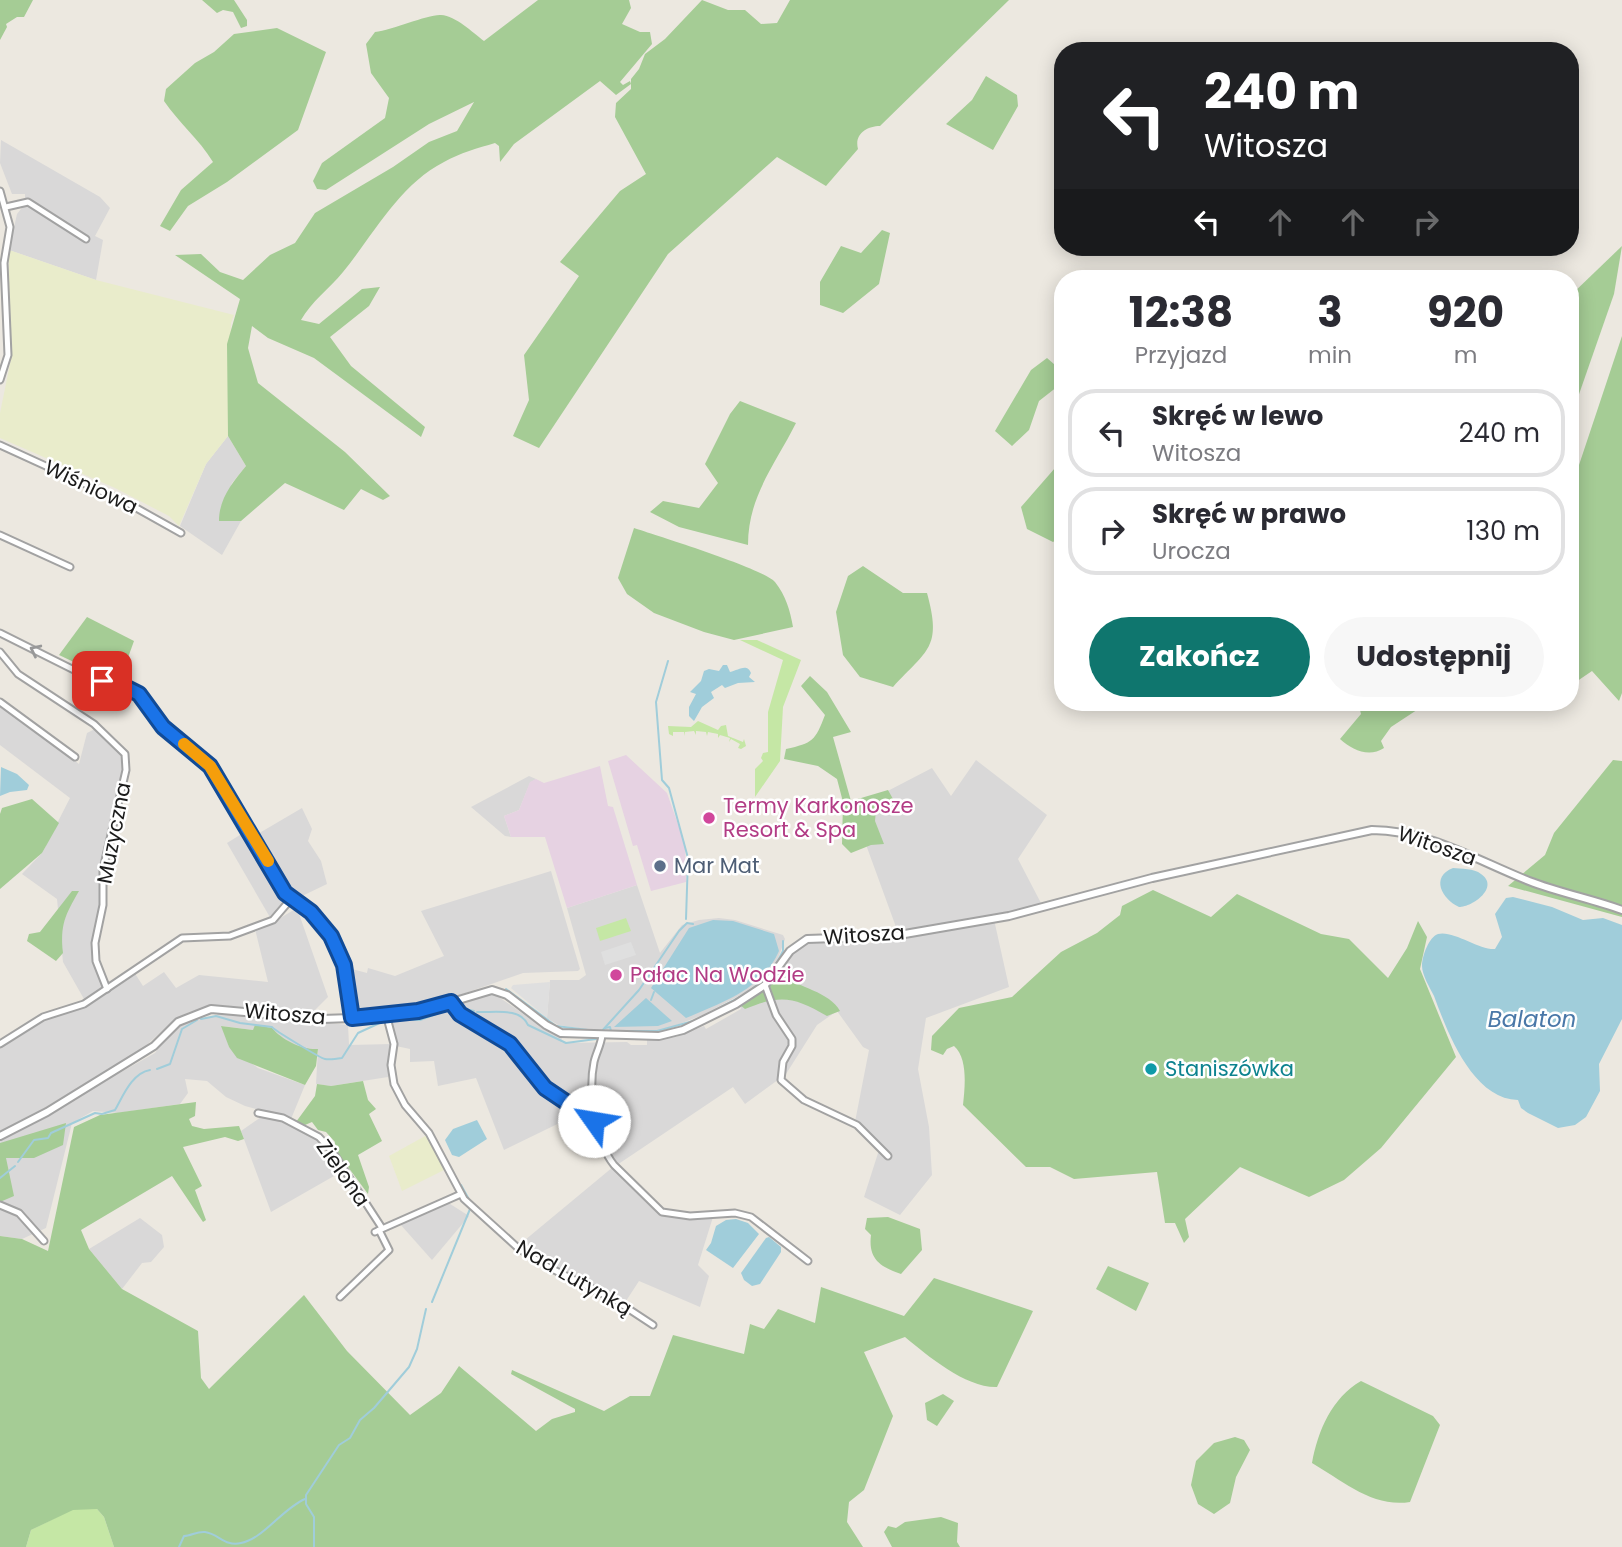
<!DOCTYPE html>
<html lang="pl">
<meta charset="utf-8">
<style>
body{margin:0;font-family:Poppins,sans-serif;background:#f7f7f7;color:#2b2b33;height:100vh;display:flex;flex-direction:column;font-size:26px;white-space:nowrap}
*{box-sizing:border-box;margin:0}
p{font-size:23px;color:#7c7c81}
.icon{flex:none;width:38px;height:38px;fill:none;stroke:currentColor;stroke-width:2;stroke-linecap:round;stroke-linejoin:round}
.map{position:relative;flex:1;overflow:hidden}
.drawer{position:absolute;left:1054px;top:270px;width:525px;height:441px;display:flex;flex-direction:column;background:#fff;border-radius:28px;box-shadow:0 4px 18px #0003}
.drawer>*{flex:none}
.hud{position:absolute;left:1054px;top:42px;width:525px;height:214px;border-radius:28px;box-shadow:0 4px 18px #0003;background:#202124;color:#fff;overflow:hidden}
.pin{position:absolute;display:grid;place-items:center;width:60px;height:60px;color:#fff;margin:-30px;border-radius:14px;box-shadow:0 4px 10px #0006}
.me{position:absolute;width:77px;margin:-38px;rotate:302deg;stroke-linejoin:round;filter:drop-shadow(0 0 5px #0008)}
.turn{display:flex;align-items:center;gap:24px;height:147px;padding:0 35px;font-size:32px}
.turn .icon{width:91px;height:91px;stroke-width:2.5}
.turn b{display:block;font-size:49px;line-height:60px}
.lanes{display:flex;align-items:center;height:66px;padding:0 35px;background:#0003;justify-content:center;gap:35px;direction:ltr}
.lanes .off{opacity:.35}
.eta{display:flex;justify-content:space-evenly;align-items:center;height:119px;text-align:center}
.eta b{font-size:42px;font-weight:700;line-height:49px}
.primary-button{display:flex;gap:14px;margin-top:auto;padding:14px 35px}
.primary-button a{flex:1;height:80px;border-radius:42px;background:#0f766e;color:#fff;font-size:28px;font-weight:700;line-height:80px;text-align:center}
.primary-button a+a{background:#f7f7f7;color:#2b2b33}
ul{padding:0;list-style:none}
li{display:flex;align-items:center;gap:21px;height:88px;margin:0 14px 10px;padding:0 21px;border:4px solid #e1e1e2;border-radius:28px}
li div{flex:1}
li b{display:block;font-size:26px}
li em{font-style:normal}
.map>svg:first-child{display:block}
</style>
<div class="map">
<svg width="1622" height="1547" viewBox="0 0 1622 1547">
<rect width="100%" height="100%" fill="#ece8e0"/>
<!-- residential -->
<g fill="#d9d8d8">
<polygon points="1,140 100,197 110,208 95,236 103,240 96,280 9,250 17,214 25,204 25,194 12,194 0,163"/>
<polygon points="228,436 246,466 232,483 219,521 241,521 222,555 180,526 206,464"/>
<polygon points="0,705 79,764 87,733 95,729 122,752 124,765 103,858 100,882 101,902 92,948 104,988 84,999 63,962 57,899 22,874 42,853 70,798 0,745"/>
<polygon points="976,760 1047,815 1018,859 1042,905 993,915 1009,987 926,1018 918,1069 929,1127 932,1175 900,1215 864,1197 879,1150 854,1127 869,1050 863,1047 837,1011 817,1025 786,1074 745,1104 733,1087 617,1165 591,1118 543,1082 514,1045 457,1009 454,1004 493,993 548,1031 562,1037 561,1042 565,1043 627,1042 631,1045 647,1045 647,1040 676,1037 704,1026 706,1029 741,1009 740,1005 771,985 800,945 816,941 863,944 900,938 853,809 932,768 951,796"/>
<polygon points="529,776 536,779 530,783 519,810 504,816 511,837 505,836 471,807"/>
<polygon points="302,808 312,829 308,841 321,861 327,884 298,898 287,892 256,835"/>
<polygon points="248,830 288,902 271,919 227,843"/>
<polygon points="551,871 580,969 578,971 523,973 431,1005 409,1009 356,1014 352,1010 348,968 367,973 368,968 395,976 444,956 421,911"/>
<polygon points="637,885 660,953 682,925 699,920 719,918 735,920 783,935 785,939 777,961 767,977 748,991 703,1015 674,1026 659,1030 606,1032 558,1025 547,1018 550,980 579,980 586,975 567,908"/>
<polygon points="297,908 328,997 312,1013 217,1005 189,1012 174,1020 140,1051 24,1120 0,1131 0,1048 28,1027 49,1018 87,1006 134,972 143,986 164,972 176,988 199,975 268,982 255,929 272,923"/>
<polygon points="448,1007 502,1040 549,1093 578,1114 504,1150 476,1078 438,1086 434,1061 410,1062 410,1049 396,1046 389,1017 417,1015"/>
<polygon points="218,1012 348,1025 349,1045 392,1044 388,1077 331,1086 316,1084 318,1049 308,1050 253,1030 222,1026 229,1047 258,1068 305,1085 291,1119 245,1106 226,1097 207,1081 185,1079 188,1093 180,1104 118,1113 93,1111 72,1123 46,1228 22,1239 0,1236 0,1140 155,1053 167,1037 187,1020 217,1016"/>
<polygon points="261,1117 291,1123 292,1127 312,1134 341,1172 271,1212 241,1131"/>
<polygon points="613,1167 657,1212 667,1217 713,1217 698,1265 709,1276 700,1307 639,1281 624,1304 549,1266 519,1245"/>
<polygon points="447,1202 469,1216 432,1260 400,1224"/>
<polygon points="140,1218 162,1235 164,1247 151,1262 142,1263 122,1289 89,1249"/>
</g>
<!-- industrial -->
<g fill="#e6d2e2">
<polygon points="626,755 667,793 685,844 686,882 651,891 637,845 633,846 608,761"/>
<polygon points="600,766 608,806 613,807 637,885 567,908 545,837 511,837 504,816 519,810 530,782 536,779 544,783"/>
</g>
<!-- farmland -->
<g fill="#e9eccb">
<polygon points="9,250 96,280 234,315 231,323 228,436 206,464 179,526 169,516 115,488 0,438 0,413 12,354 8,300"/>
<polygon points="427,1135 446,1169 402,1191 389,1156"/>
</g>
<!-- grass -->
<g fill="#c5e7a5">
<polygon points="740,640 757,640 801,660 783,707 780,761 755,797 755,769 763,761 761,758 763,753 768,752 768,712 783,660"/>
<polygon points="698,721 718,730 721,726 726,725 728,736 743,742 744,739 746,746 741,749 738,748 740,744 731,739 729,742 730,738 720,735 718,738 718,734 708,732 707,736 706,732 696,731 696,735 694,731 685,732 684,736 684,732 673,732 673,736 669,734 668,726 691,727"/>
<polygon points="626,918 631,931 600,941 596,928"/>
<polygon points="73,1509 97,1509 104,1517 114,1547 26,1547 31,1530"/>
</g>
<!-- forest -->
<g fill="#a5cc95">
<polygon points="0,0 33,0 24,17 17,17 6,24 7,27 0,40"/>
<polygon points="202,0 234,0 247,20 247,26 241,28 233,12 223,10 217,13"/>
<path d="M 538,0 L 629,0 L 631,8 L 622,24 L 640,32 L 650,32 L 652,44 L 620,82 L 623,85 L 630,81 L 631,84 L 616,95 L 600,81 L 514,144 L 500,162 L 499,146 L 495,143 C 478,148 460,153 444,162 C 399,185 374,234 343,272 C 330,288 311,302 301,320 L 319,324 L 362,289 L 380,287 L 369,306 L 330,337 L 351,366 L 425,427 L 421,437 L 314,358 L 268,338 L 252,326 L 248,348 L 258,383 L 345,452 L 390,496 L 383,500 L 361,489 L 344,510 L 285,483 L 241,521 L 219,521 C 219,499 232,483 246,466 L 228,436 L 227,344 L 240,299 L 175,255 L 201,254 L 220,272 L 243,280 L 270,255 L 295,243 L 315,213 L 393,167 L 429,142 L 457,131 L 474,102 L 429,124 L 326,190 L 317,189 L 313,181 L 322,163 L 385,118 L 389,98 L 371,73 L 366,44 L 375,32 C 393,30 428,14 441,15 C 456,16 472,32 484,41 Z"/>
<path d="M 702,0 L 728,10 L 745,10 L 761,24 L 777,23 L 790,0 L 1009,0 L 880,126 C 867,126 854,134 858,149 L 826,186 L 777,157 L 668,254 L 539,448 L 513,436 L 529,400 L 524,355 L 579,276 L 560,262 L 620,191 L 646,174 L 615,117 L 616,103 L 631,89 L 631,79 L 639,69 L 645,54 L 665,39 Z"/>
<path d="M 277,28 L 326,52 L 298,130 L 227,182 L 188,206 L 170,231 L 160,226 L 181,190 L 213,162 C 199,139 179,123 164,101 L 166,89 L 195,63 L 214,52 L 234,34 Z"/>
<polygon points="986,76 1017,95 1018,106 993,150 946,124 972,100"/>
<polygon points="882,230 890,233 879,284 843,313 820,305 820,282 841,246 861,253"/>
<polygon points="1622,246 1614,294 1570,420 1570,296"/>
<polygon points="1622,336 1622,693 1619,701 1592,671 1570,686 1570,492"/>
<polygon points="1047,358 1062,371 1062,383 1039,401 1029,430 1012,446 995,431 1031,370"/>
<path d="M 740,401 L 796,423 C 775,465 748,496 748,545 L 679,527 L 650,512 L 663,501 L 699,508 L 718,483 L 705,464 L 730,414 Z"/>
<polygon points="1062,460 1062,536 1053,542 1027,529 1021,507"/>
<path d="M 634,528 C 658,536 762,568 775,582 C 786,596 790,610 793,627 L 734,640 L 704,632 L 654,613 L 627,594 L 618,578 Z"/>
<path d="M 863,566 L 903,593 L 927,593 C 942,648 928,649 893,687 L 860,677 L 843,655 L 836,612 L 848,576 Z"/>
<polygon points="87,617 134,641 121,677 97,673 59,655"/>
<path d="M 810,676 L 827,692 L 851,732 L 833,737 L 851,801 L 888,790 L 893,799 L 876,810 L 875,821 L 884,844 L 871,845 L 851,853 L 842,844 L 843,802 L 837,779 L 818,766 L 784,759 L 786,749 C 813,743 815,741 825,715 L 801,686 Z"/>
<path d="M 1358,702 L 1429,702 L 1391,727 L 1381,741 L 1384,748 C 1369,758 1352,750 1340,739 L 1361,714 Z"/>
<polygon points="1613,760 1622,761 1622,917 1508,886 1545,855 1554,833"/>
<polygon points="32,799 59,823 42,853 0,889 0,814 2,808"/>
<path d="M 1153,890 L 1211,917 L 1237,894 L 1321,934 L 1349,939 L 1388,978 L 1407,948 L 1418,921 L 1427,937 L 1420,969 L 1456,1057 L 1381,1148 L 1344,1180 L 1309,1197 L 1240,1167 L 1185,1219 L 1189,1237 L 1184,1243 L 1175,1223 L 1165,1223 L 1157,1172 L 1074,1179 L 1050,1167 L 1026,1167 L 963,1105 C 965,1087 968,1058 954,1046 L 947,1049 L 943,1055 L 931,1050 L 932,1036 L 959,1008 L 1012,997 L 1061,952 L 1097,933 L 1120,915 L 1122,906 Z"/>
<path d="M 72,891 L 79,891 C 65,915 60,925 63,953 L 56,961 L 27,941 L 29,934 L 40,932 Z"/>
<path d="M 781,975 C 798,987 830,992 840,1011 L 827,1016 C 794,997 781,994 745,1009 L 740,1005 L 771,985 Z"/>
<path d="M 255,1025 L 272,1028 C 282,1040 302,1050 318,1049 L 316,1066 L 305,1085 L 237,1058 L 229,1047 L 221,1026 L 253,1030 Z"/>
<polygon points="363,1081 368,1100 376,1109 369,1114 382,1141 358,1155 369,1187 368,1194 334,1148 335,1142 326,1132 318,1130 312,1122 305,1125 296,1122 315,1096 317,1084 331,1086"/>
<path d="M 196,1102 L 195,1116 L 189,1119 L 192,1126 L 204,1129 L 239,1126 L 244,1139 L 238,1141 L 225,1137 L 183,1147 L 202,1186 L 195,1190 L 206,1220 L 203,1222 L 172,1176 L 81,1230 L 89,1249 L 122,1289 L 198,1331 L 201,1378 L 209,1389 L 304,1295 L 347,1351 L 410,1415 L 441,1393 L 459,1366 L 536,1431 L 552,1419 L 575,1412 L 575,1409 L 511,1374 L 512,1370 L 604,1411 L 630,1396 L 650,1396 L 673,1335 L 744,1354 L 750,1324 L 764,1329 L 778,1309 L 815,1323 L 821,1287 L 904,1316 L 934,1278 L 1033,1311 L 997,1387 C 966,1388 928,1356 905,1337 L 864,1352 L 893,1416 L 864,1490 L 849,1502 L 847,1522 L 863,1547 L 114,1547 L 104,1517 L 97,1509 L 73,1510 L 31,1530 L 26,1547 L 0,1547 L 0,1236 L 22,1239 L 48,1251 L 74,1127 L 100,1115 Z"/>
<polygon points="66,1123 63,1145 34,1158 6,1158 14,1196 0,1202 0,1143"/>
<path d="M 888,1217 L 920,1229 L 922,1250 L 901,1274 C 880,1267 868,1259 871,1235 L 865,1229 L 867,1218 Z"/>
<polygon points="1108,1266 1149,1283 1136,1311 1096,1289"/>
<path d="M 1361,1381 L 1433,1416 L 1440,1425 L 1410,1502 C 1373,1508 1343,1481 1312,1463 C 1318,1430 1332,1398 1361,1381 Z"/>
<polygon points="943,1394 954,1401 937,1426 927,1420 925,1403"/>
<polygon points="1235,1437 1244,1440 1250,1450 1236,1477 1230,1503 1214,1514 1198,1504 1191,1485 1196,1461 1214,1443"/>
<polygon points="941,1517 958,1523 957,1542 960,1547 892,1547 884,1532 888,1526 896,1528 905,1522"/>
</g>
<!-- parking -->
<g fill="#dfdfdf">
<polygon points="631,942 636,955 605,965 601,952"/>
<polygon points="550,982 547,1018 511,988 513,985"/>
</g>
<!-- water -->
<g fill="#a0cdda">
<path d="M 723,665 L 727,665 L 730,672 C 739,670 747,663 751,673 L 749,677 L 755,682 L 738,683 L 725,688 L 722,685 L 711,692 L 714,698 L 702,707 L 694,721 L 689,716 L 689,707 L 696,694 L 690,692 L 701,681 L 704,671 L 709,669 L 719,671 Z"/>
<polygon points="1,767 17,774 29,785 27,790 10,792 0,796"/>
<path d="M 1453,868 C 1461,869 1474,868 1481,874 C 1500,887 1473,907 1459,907 C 1442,899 1430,877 1453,868 Z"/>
<path d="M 1513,897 L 1552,907 L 1583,920 L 1603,918 L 1622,925 L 1622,1019 L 1599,1064 L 1600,1091 L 1586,1117 L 1575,1125 L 1558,1128 L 1528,1113 L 1521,1108 L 1518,1100 C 1472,1099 1447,1031 1434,996 C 1430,988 1422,975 1422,966 C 1422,956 1429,937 1438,934 C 1453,930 1479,950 1495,949 L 1502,937 L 1495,914 L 1506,898 Z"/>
<path d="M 713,920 L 733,921 L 774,934 L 779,951 C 763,989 721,1003 686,1018 L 651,988 L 689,928 Z"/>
<polygon points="646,998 672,1021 658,1026 614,1027"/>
<polygon points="477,1120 487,1139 459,1157 452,1155 445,1140 453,1129"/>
<polygon points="736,1219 748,1223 759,1234 733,1268 706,1250 711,1243 716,1226 726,1220"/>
<polygon points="769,1237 781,1247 781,1252 760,1284 752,1286 744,1280 741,1273 766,1238"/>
</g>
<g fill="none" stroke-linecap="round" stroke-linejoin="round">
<!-- stream -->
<g stroke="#a0cdda" stroke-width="2">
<polyline points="668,661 656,702 662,780 669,788 688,858 686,919"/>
<polyline points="775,966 783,951 783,941"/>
<polyline points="506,989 556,1026 596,1031"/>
<polyline points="651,1000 654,992"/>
<polyline points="457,1007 474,1011"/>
<path d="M 477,1012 C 494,1013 520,1007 528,1025 L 566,1043 L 596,1039"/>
<polyline points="708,1014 746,994 768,976"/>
<path d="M 201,1019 L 216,1016 L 240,1023 L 272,1027 C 274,1030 320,1058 325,1059 C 330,1060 336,1059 342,1058 L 358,1033 L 384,1021"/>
<polyline points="390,1019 420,1020 450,1009"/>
<polyline points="605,1028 610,1027 611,1031 657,1031 697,1020"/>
<polyline points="601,1032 639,990 679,931 687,923 693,924"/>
<polyline points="157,1069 170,1064 182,1029 197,1020"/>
<path d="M 18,1162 L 34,1140 L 48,1138 L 51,1133 L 95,1113 L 102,1114 L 115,1110 C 123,1096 132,1073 150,1070"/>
<polyline points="0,1178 15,1166"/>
<polyline points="461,1185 471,1203"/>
<polyline points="432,1302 470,1209"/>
<path d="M 179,1547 L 184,1536 C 191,1536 197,1531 205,1532 C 219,1534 225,1547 241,1543 C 263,1539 282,1509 305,1499"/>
<polyline points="314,1547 314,1517 306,1504 306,1495 339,1445 350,1438 360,1420 374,1408 409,1367 417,1349 426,1309"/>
</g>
<!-- minor casing -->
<g stroke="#a2a2a2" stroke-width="9">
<g id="minor">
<polyline points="0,191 10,227 4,263 8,355 0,380"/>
<polyline points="6,207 28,202 86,239"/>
<polyline points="0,445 131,505 181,533"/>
<polyline points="0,535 70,567"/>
<polyline points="0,633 90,678 127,687 147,704 163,727 210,766 285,893 311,912 331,936 342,960 352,1018"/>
<polyline points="0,652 18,674 94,724 125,754 126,770 103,869 103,905 95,943 96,961 107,989"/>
<polyline points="0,702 75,757"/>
<polyline points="765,985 776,1015 792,1039 792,1046 783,1062 781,1080 804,1100 857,1125 888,1156"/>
<polyline points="451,1002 460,1014 510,1044 552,1093 594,1121"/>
<polyline points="386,1014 394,1044 391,1065 394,1084 405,1105 429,1133 464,1199 518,1248 548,1267 615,1300 653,1325"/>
<path d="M 602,1035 C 601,1045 596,1053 594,1062 C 588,1092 595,1141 614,1165 L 662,1212 L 690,1216 L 735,1213 L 751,1217 L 808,1261"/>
<polyline points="0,1044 43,1017 84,1004 182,938 230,936 273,920 291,899"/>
<polyline points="258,1113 283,1118 319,1137 332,1151 382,1228"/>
<polyline points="0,1205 19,1213 44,1241"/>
<polyline points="375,1232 461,1194"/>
<polyline points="340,1297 389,1250 379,1230"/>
</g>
</g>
<!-- tertiary casing -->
<g stroke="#a2a2a2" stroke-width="10">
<path id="tertiary" d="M 0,1136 L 47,1112 L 154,1046 L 178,1022 L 211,1009 L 322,1019 L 352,1018 L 425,1010 L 492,990 L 507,995 L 546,1025 L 561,1033 L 659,1036 L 683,1030 L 736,1004 L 765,985 L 790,951 L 807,939 L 893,936 L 1009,916 L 1152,878 L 1372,830 C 1428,830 1478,861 1529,881 C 1560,893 1592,899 1622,910"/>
</g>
<!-- minor -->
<use href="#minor" stroke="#fff" stroke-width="5"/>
<!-- tertiary -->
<use href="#tertiary" stroke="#fff" stroke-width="6"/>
</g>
<!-- one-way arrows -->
<defs><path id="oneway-chevron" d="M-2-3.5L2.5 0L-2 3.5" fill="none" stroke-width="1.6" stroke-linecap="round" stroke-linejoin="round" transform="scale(1.75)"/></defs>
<use stroke="#989898" href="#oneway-chevron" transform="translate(35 650) rotate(-154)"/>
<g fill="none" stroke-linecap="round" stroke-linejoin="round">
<!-- route casing -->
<g stroke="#114b97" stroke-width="18">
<polyline id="route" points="102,681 119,684 139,694 163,727 210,766 285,893 311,912 331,936 344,965 352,1018 418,1011 451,1002 460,1014 510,1044 545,1088 594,1121"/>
</g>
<!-- route -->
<use href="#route" stroke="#1a73e8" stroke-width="12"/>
<!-- slow -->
<polyline stroke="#f59e0b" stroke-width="12" points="184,744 210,766 268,861"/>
</g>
<!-- markers -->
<g fill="#d1479c" stroke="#fff" stroke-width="2.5">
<circle cx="709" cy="818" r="7"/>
<circle cx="616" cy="975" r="7"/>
</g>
<circle fill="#5c6f8a" stroke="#fff" stroke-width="2.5" cx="660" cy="866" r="7"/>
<circle fill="#0f9aa8" stroke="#fff" stroke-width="2.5" cx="1151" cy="1069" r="7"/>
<g text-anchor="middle" stroke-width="5" stroke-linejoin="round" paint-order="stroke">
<!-- street labels -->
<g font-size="21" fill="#1b1b1b" stroke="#fff">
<text transform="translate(91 487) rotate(25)" y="7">Wiśniowa</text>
<text transform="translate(114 833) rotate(-79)" y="7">Muzyczna</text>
<text transform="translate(1437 846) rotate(19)" y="7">Witosza</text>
<text transform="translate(864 935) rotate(-4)" y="7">Witosza</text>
<text transform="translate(285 1014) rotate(5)" y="7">Witosza</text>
<text transform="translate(343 1173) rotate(55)" y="7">Zielona</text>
<text transform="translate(574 1278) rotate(30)" y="7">Nad Lutynką</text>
</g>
<!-- hotel labels -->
<g font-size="21" fill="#b23c85" stroke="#fff" text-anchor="start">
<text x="723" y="813">Termy Karkonosze<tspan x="723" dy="24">Resort &amp; Spa</tspan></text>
<text x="630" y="982">Pałac Na Wodzie</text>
</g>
<!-- service labels -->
<g font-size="21" fill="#4e5e75" stroke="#fff" text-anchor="start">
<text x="674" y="873">Mar Mat</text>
</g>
<!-- culture labels -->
<g font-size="21" fill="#0d838f" stroke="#fff" text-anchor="start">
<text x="1165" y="1076">Staniszówka</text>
</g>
<!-- water labels -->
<g font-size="23" font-style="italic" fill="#4a78a8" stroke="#fff">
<text x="1532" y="1027">Balaton</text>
</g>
</g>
</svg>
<div class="pin" style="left:102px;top:681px;background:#d93025"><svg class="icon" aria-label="arrive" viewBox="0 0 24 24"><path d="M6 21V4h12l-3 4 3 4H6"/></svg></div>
<svg class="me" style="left:594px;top:1121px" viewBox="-20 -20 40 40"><circle r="19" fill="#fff"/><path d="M0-13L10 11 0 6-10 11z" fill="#1a73e8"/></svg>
<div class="hud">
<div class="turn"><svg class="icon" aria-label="left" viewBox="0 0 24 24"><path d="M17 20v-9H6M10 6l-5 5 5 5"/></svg><div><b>240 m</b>Witosza</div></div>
<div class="lanes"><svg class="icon" aria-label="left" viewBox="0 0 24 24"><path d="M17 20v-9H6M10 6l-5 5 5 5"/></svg><svg class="icon off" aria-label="ahead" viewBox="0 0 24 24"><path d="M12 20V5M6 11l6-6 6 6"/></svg><svg class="icon off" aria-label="ahead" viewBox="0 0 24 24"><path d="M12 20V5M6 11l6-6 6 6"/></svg><svg class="icon off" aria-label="right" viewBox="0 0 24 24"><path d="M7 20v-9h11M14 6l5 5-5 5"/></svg></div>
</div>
<section class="drawer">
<div class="eta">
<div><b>12:38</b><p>Przyjazd</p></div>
<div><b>3</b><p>min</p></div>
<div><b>920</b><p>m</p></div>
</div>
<ul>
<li><svg class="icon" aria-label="left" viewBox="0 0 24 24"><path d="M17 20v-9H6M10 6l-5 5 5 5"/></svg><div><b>Skręć w lewo</b><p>Witosza</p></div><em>240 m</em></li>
<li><svg class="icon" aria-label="right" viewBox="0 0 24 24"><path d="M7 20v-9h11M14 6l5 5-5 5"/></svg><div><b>Skręć w prawo</b><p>Urocza</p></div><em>130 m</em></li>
</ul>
<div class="primary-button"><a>Zakończ</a><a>Udostępnij</a></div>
</section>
</div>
